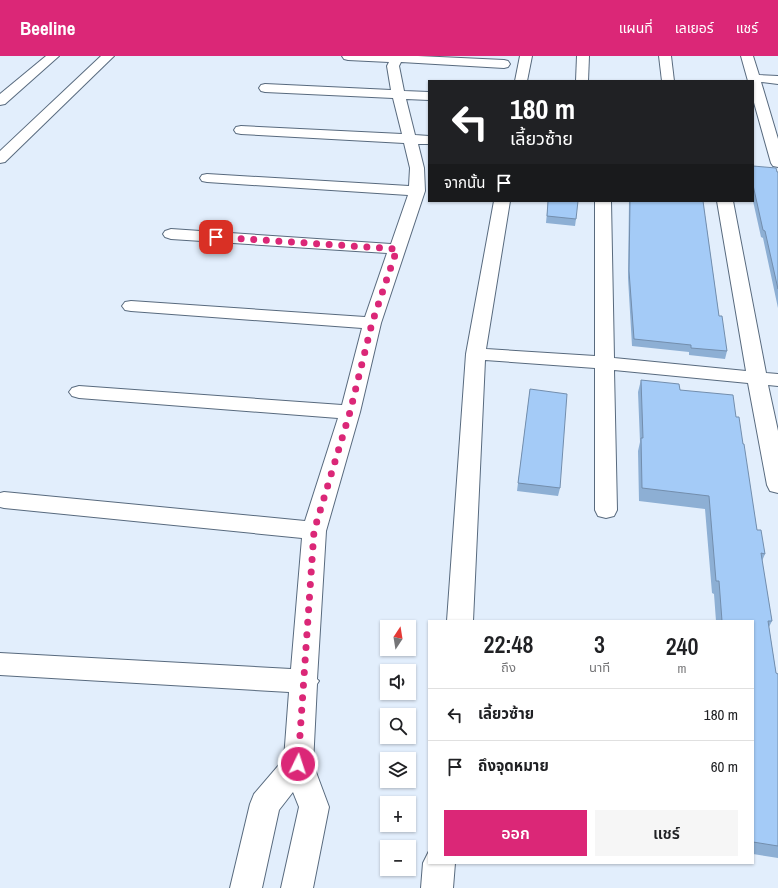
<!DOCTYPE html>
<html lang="th">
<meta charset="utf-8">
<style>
body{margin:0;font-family:"Archivo Narrow","Noto Sans Thai",sans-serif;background:#f6f6f6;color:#202124;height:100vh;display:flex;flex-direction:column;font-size:15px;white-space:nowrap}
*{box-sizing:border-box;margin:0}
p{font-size:13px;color:#757577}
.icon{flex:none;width:22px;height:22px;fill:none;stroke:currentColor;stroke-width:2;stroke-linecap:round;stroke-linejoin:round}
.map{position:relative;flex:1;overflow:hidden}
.side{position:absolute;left:428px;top:564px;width:326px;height:244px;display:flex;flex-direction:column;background:#fff;border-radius:0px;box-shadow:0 1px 3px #0004}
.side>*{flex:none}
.top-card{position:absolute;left:428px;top:24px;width:326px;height:122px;border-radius:0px;box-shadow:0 1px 3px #0004;background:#202124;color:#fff;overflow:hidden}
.needle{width:26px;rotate:12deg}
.buttons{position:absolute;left:380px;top:564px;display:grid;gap:8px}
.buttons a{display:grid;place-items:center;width:36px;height:36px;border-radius:0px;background:#fff;box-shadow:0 1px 3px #0004;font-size:20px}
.pin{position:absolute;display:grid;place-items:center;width:34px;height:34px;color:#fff;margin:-17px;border-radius:8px;box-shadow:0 2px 6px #0006}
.me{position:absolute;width:44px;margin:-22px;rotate:4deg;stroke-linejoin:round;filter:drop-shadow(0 0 3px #0008)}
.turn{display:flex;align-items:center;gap:14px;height:84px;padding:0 16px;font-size:18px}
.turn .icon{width:52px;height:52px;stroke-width:2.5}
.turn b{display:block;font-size:28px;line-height:34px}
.then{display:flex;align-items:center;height:38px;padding:0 16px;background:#0003;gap:8px;font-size:15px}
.eta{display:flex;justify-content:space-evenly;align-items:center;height:68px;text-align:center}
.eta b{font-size:24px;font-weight:600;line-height:28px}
.cta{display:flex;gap:8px;margin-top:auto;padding:8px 16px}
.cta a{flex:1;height:46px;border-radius:0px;background:#db2777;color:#fff;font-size:16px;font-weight:600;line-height:46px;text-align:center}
.cta a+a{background:#f6f6f6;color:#202124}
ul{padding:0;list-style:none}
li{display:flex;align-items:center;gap:12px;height:52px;padding:0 16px;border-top:1px solid #e0e0e0}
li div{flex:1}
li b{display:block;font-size:15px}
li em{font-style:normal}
header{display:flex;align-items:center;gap:24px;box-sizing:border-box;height:56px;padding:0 20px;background:#db2777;color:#fff}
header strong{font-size:19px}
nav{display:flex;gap:22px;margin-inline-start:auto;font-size:14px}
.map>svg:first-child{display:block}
</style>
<header>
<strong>Beeline</strong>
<nav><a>แผนที่</a><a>เลเยอร์</a><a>แชร์</a></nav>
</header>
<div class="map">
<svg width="778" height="832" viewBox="0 0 778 832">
<rect width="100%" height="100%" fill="#e2eefc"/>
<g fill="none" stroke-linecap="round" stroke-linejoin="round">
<!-- minor casing -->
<g stroke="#586a7e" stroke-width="2">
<g id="minor">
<polygon points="46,0 59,0 5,48 0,49 0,38"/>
<polygon points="101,0 114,0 5,106 0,107 0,95"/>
<polygon points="342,0 418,0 504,4 508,5 510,8 508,11 504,12 401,6 399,10 404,35 429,36 429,44 406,43 415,79 429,80 429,88 418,88 424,112 425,135 381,267 360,356 326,475 317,623 319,625 317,628 313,708 329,751 313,832 281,832 299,751 293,736 279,754 262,832 230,832 250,748 254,738 284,703 289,636 0,619 0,597 291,613 302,482 4,452 0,451 0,437 4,436 305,465 338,362 79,342 72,340 69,336 72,332 79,330 342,349 362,272 131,255 125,254 122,250 125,246 131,245 365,261 387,197 171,183 165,181 163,178 165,175 171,173 391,188 408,139 207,126 202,125 200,122 202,119 207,118 409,130 410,112 404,87 241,78 236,77 234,74 236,71 241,70 402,78 393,42 265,36 261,35 259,32 261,29 265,28 391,34 387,10 389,6 348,4 344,3"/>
<polygon points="520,0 532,0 527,25 515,25"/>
<polygon points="577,0 589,0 588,25 576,25"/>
<polygon points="659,0 671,0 674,25 662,25"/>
<polygon points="741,0 753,0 759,19 778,20 778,28 761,26 778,83 778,111 773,110 771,107 753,43 753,25 748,25"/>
<polygon points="494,145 510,145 486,293 595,300 595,145 611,145 614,302 746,315 717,145 733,145 766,317 778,318 778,330 768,329 778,375 778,437 770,435 767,429 748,327 614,314 617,454 614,460 606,462 598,460 595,454 595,312 485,304 473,565 447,565 466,298"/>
<polygon points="429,795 429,807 455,807 453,832 421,832 423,807"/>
</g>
</g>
<!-- minor -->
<use href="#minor" fill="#fff" fill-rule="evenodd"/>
</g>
<!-- wall -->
<g fill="#8dafd4">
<polygon points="753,110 778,116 778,252 763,182 761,181 753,145"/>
<polygon points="548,145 576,163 575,170 546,167"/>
<polygon points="629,145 703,145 719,260 727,295 725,303 689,299 689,296 632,290 628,222"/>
<polygon points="641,324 680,334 736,361 743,388 757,474 765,498 762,505 772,565 769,571 776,617 778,618 778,802 753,798 753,565 716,565 714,538 712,537 705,453 639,445 638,395 640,386 638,336"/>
<polygon points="530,333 560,432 558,440 517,435"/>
</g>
<!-- building -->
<g fill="#a4cbf7" stroke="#738ead">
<polygon points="753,110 776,112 777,116 778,116 778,233 765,175 763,174 753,129"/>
<polygon points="548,145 578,145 576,163 547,160"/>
<polygon points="630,145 703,145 719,260 722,260 727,295 691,292 691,289 634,283 629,215"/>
<polygon points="641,324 679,328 680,334 733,339 736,361 739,361 743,388 744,388 757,474 761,474 765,498 761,497 772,565 768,565 776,617 778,618 778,790 753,786 753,565 722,565 719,525 716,525 709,440 642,432 641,382 643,382"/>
<polygon points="530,333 567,338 560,432 518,427"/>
</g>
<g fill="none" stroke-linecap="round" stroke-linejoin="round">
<!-- route -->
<polyline stroke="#db2777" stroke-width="7" stroke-dasharray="0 12.6" points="216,181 397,193 372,267 350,356 314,475 298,708"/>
</g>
</svg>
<div class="buttons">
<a><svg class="needle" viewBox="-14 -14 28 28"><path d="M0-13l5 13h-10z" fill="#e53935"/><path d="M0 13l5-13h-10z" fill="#757577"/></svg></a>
<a><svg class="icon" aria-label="sound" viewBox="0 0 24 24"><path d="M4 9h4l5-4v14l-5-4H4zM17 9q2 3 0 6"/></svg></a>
<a><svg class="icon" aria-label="search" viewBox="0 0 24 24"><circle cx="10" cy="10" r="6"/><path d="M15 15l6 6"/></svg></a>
<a><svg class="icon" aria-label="layers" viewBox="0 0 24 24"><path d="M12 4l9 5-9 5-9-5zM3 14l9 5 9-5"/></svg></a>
<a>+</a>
<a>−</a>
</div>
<div class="pin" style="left:216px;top:181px;background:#d93025"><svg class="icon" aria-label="arrive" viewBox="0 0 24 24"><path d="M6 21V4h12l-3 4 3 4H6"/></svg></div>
<svg class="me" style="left:298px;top:708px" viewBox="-20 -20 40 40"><circle r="17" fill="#db2777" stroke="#fff" stroke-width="3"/><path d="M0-11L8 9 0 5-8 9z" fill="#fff"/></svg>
<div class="top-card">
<div class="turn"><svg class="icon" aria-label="left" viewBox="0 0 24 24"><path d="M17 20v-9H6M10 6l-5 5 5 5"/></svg><div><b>180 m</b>เลี้ยวซ้าย</div></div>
<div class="then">จากนั้น<svg class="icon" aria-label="arrive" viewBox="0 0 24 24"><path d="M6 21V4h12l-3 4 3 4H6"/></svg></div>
</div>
<section class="side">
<div class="eta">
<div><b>22:48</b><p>ถึง</p></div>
<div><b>3</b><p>นาที</p></div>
<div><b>240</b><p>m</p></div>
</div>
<ul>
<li><svg class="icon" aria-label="left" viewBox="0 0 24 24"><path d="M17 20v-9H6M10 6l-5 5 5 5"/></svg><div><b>เลี้ยวซ้าย</b></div><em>180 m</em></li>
<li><svg class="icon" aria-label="arrive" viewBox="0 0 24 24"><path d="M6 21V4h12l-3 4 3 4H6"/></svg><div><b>ถึงจุดหมาย</b></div><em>60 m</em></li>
</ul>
<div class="cta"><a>ออก</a><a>แชร์</a></div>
</section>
</div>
